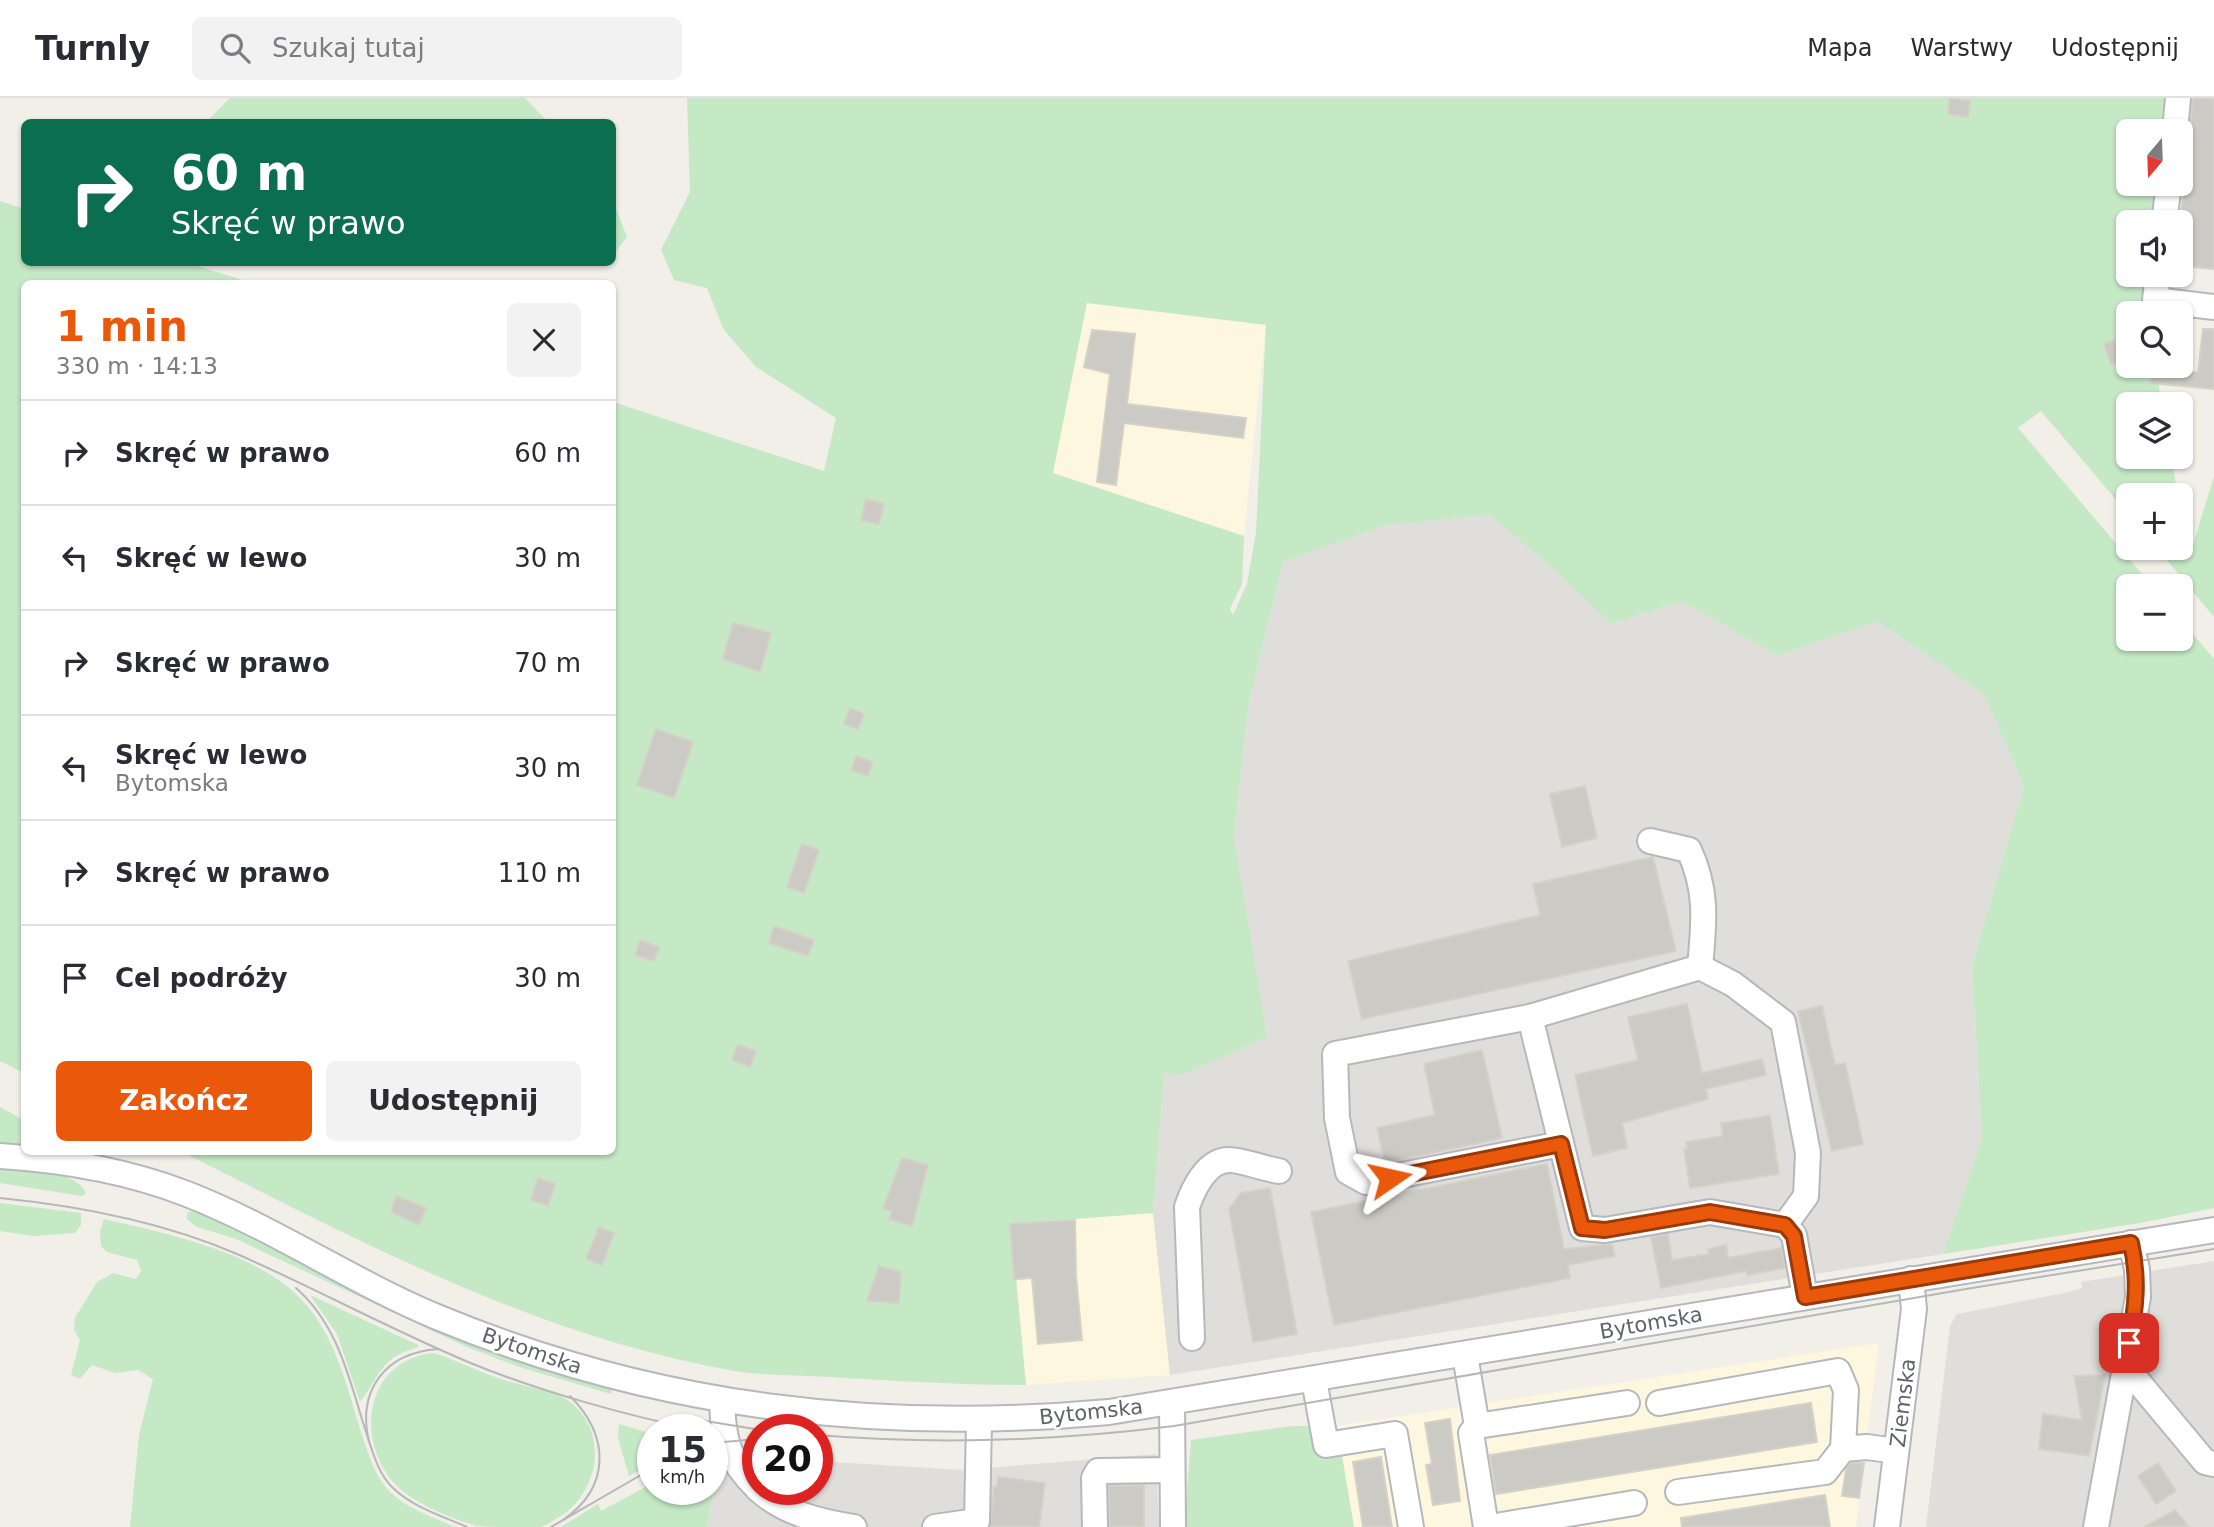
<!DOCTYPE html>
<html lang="pl">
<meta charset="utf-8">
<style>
body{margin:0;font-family:"DejaVu Sans",sans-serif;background:#f2f2f3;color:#2b2b33;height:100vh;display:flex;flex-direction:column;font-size:26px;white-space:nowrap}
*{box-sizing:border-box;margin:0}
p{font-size:23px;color:#7c7c81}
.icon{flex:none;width:38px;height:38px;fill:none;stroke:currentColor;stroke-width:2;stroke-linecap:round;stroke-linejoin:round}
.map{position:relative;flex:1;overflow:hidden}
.side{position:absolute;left:21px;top:182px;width:595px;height:875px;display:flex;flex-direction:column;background:#fff;border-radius:10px;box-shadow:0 2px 5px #0004}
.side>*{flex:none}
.banner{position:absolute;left:21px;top:21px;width:595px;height:147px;border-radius:10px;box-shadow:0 2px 5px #0004;background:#0b6e4f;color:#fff;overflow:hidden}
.needle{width:46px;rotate:199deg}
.controls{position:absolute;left:2116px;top:21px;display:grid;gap:14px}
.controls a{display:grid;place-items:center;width:77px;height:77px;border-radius:10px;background:#fff;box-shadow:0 2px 5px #0004;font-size:35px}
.speed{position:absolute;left:637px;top:1316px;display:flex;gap:14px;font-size:35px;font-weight:700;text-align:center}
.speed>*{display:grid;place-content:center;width:91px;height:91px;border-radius:50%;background:#fff;box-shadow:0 2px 5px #0004;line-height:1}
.speed small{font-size:18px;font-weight:400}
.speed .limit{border:10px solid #d22;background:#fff;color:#111}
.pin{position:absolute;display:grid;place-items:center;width:60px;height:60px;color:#fff;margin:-30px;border-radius:14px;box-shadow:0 4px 10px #0006}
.me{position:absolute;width:77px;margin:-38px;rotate:79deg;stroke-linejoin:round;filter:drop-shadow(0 0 5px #0008)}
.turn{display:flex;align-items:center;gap:24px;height:147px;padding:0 35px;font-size:32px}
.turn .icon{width:91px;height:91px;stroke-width:2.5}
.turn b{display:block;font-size:49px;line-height:60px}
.round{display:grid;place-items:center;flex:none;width:74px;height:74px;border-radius:10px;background:#f2f2f3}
.summary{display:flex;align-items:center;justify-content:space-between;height:119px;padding:0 35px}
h1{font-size:42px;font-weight:600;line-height:52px;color:#ea580c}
.cta{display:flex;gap:14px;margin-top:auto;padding:14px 35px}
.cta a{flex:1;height:80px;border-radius:10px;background:#ea580c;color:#fff;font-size:28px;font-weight:600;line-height:80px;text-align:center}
.cta a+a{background:#f2f2f3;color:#2b2b33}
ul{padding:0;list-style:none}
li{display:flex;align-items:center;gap:21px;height:105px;padding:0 35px;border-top:2px solid #e1e1e2}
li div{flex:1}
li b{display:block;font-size:26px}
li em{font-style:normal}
header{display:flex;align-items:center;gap:42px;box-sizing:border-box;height:98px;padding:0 35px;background:#fff;border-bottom:2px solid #e1e1e2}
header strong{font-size:33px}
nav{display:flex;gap:38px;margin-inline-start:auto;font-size:24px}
.search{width:490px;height:63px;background:#f2f2f3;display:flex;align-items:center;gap:18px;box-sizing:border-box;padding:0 24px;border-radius:10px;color:#7c7c81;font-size:26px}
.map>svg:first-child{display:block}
</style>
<header>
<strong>Turnly</strong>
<div class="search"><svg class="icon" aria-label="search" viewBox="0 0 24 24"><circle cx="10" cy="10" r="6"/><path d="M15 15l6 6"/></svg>Szukaj tutaj</div>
<nav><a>Mapa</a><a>Warstwy</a><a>Udostępnij</a></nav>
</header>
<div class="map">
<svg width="2214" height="1429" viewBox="0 0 2214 1429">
<rect width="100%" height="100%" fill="#f1efe8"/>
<!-- commercial -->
<g fill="#fef7e0">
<polygon points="1087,205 1266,226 1244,438 1053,376"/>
<polygon points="1153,1115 1170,1277 1026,1287 1011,1126"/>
<polygon points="1879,1245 1856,1429 1354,1429 1337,1328"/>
</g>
<!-- industrial -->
<g fill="#e0deda">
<polygon points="1490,417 1557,474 1611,526 1681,503 1778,558 1877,523 1984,596 2024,688 1972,867 1982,1040 1943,1156 1170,1277 1153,1115 1164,975 1183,977 1267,939 1234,737 1248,609 1283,464 1386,427"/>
<polygon points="2214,1163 2214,1429 1926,1429 1950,1228 1957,1216 2064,1195 2082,1190 2081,1184"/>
<polygon points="1156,1356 1159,1429 707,1429 719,1365 755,1359 758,1359 758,1391 817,1391 817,1363 963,1372"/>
</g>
<!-- green -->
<g fill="#c5e8c5" fill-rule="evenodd">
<polygon points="230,0 525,0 548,24 206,24"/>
<path d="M 687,0 L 2172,0 L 2168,33 L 2128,33 L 2128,86 L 2162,86 L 2158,124 L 2128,124 L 2128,177 L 2152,177 L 2148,215 L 2128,215 L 2128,268 L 2155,268 L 2162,306 L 2128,306 L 2128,359 L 2171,359 L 2178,397 L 2128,397 L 2128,416 L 2041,313 L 2018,330 L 2152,488 L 2128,488 L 2128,541 L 2180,541 L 2181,522 L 2214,561 L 2214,1110 L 2140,1125 L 1943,1156 L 1982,1040 L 1972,867 L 2024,688 L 1984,596 L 1877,523 L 1778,558 L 1681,503 L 1611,526 L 1557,474 L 1490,417 L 1386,427 L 1283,464 L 1248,609 L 1234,737 L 1267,939 L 1183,977 L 1164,975 L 1153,1115 L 1011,1126 L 1026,1287 C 960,1287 895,1283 830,1279 C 799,1277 766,1278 735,1273 C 537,1239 360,1143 182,1054 L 612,1054 L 613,304 L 824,373 L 836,320 L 756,269 L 724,232 L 707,190 L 674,182 L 661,152 L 690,94 ZM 1087,205 L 1266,227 L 1256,434 L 1247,486 L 1233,517 L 1230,511 L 1242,486 L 1244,438 L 1053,375 Z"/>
<polygon points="612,100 627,139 613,157 612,157"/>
<polygon points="0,103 24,111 24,164 188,165 252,185 24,186 24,975 0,963"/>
<polygon points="2214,378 2214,519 2157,450 2180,450 2181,408 2190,457"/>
<polygon points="0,1009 20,1020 24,1016 24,1049 0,1047"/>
<path d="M 0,1070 C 21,1071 79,1072 86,1096 L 82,1098 L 0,1085 Z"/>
<polygon points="0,1105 81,1115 81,1127 75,1135 33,1138 0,1133"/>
<path d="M 191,1113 L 208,1118 C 339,1187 468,1253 612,1291 L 611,1296 L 519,1269 L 467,1249 L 236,1141 L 197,1129 L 187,1121 L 187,1115 Z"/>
<path d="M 104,1121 C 164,1135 248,1152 295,1195 C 335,1232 346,1287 362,1337 C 369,1357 375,1379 390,1394 C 408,1411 433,1419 455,1429 L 130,1429 L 139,1337 L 153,1281 L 138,1272 L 115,1275 L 92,1267 L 80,1281 L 71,1277 L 80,1242 L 74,1232 L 75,1220 L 97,1184 L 113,1175 L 136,1181 L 141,1173 L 137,1162 L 107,1154 L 101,1148 L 100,1133 Z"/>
<path d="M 310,1197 L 418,1247 L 419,1249 C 379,1259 380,1279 360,1304 L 337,1236 Z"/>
<path d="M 434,1255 C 456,1262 477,1273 498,1280 C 517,1287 554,1292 569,1303 C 610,1334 599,1395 559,1419 C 553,1422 547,1428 540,1429 C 532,1429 522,1429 514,1429 C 502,1429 488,1429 477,1428 C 450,1420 412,1405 393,1384 C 354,1338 367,1261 434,1255 Z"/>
<polygon points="619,1326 653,1336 653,1365 629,1378 618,1340"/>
<polygon points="1292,1328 1337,1328 1354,1429 1184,1429 1191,1342"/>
<polygon points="712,1349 719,1365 707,1429 561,1429 598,1406 601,1413 653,1385 653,1391 712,1391"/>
</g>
<!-- building -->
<g fill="#cccac5" stroke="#d6d1c6" stroke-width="2">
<polygon points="1950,0 1970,3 1968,19 1948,16"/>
<polygon points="2193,0 2214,0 2214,171 2180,168 2180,128"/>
<polygon points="2203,231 2214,231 2214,291 2151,285 2151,275 2198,274"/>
<polygon points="1092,232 1135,236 1127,306 1246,320 1243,340 1124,325 1116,387 1097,384 1110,276 1084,269"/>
<polygon points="2123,240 2128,260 2111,266 2104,246"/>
<polygon points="866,401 884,406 879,426 861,422"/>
<polygon points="733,525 771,535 760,574 723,561"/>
<polygon points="850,610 864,616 858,631 844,626"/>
<polygon points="656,631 693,644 674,700 637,687"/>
<polygon points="856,658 873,664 868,678 851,672"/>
<polygon points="1585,688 1597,740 1562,749 1550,696"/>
<polygon points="802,746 819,752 804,795 787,789"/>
<polygon points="1653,759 1676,853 1362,921 1348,863 1540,817 1533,786"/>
<polygon points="774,828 814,842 808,858 769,845"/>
<polygon points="640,842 659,849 654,863 635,857"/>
<polygon points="1687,906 1702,975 1762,961 1766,977 1706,991 1708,1001 1622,1025 1627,1050 1593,1058 1575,977 1638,962 1628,919"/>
<polygon points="1822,908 1835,967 1845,965 1863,1046 1832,1053 1798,913"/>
<polygon points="738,947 756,953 750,969 732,962"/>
<polygon points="1482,952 1502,1040 1385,1065 1377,1030 1435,1017 1424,966"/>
<polygon points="1770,1018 1779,1076 1690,1090 1684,1051 1687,1051 1686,1044 1723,1038 1721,1025"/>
<polygon points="902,1060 928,1067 912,1128 889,1121 892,1113 883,1111"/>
<polygon points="1547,1066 1564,1151 1612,1146 1615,1158 1568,1167 1570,1180 1334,1227 1311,1114"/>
<polygon points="538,1080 555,1086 548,1108 531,1102"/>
<polygon points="1270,1090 1297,1236 1253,1244 1229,1111 1241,1095"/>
<polygon points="396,1098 426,1110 419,1127 391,1114"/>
<polygon points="1075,1122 1076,1177 1082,1242 1038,1246 1032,1180 1014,1181 1010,1126"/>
<polygon points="599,1129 614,1135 602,1167 586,1161"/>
<polygon points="1668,1136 1672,1162 1709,1156 1708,1151 1726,1147 1728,1160 1781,1150 1785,1170 1747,1177 1746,1173 1661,1190 1651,1139"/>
<polygon points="879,1168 901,1174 899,1205 867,1203"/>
<polygon points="2105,1277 2089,1358 2039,1351 2043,1316 2082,1322 2074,1278"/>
<polygon points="1811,1305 1817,1344 1496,1396 1490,1357"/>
<polygon points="1450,1321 1460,1403 1433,1407 1426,1367 1432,1366 1425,1325"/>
<polygon points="1381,1359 1392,1429 1363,1429 1353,1364"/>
<polygon points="1851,1365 1864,1365 1859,1400 1842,1398 1846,1371"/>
<polygon points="2158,1365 2176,1393 2156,1406 2138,1378"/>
<polygon points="998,1379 1045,1385 1039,1429 990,1429 994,1389 997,1389"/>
<polygon points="1144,1387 1144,1429 1110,1429 1109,1388"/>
<polygon points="1825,1397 1830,1429 1682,1429 1681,1420"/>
<polygon points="2175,1412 2189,1429 2144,1429"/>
</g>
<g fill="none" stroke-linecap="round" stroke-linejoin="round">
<!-- minor casing -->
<g stroke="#b5b8bc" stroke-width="28">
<g id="minor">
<polyline points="2175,33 2178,0"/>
<polyline points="2164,124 2169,86"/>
<polyline points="2158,177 2155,202 2214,209"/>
<path d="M 1650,743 L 1689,752 C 1708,793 1704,825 1700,869"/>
<polyline points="1530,919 1582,1130 1605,1132 1710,1114 1785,1127 1794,1137 1805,1199"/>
<polyline points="1561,1046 1366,1084 1348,1074 1337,1020 1335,956 1530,919 1700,869 1733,886 1783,924 1808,1055 1806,1098 1785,1127"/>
<path d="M 0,1058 C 63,1062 128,1073 187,1096 C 274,1130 351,1183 437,1219 C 654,1309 876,1335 1109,1314 L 2214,1132"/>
<path d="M 1192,1240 L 1187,1109 C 1193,1091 1207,1061 1230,1062 C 1240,1062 1266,1071 1279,1073"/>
<polyline points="1465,1257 1477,1328 1471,1335 1486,1429"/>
<polyline points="2125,1268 2205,1364 2214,1366"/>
<polyline points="1314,1282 1326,1347 1395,1336 1411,1429"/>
<path d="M 722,1302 C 723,1342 728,1362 758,1391"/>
<polyline points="1172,1305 1173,1429"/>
<polyline points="1659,1305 1838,1273 1846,1292 1843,1351"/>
<polyline points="1477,1328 1627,1305"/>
<path d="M 758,1391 C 783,1415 821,1424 854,1429"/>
<polyline points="1678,1394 1825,1374 1843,1351 1867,1349 1896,1353"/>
<polyline points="935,1429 977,1423 979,1323"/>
<polyline points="1095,1429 1094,1380 1098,1373 1172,1372"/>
<polyline points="1490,1429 1634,1405"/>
<polyline points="1887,1429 1914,1211 1911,1181"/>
<polyline points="2096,1429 2138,1199 2137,1171 2131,1145"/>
</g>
</g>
<!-- minor -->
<use href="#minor" stroke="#fff" stroke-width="24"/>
<!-- tram -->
<g stroke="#b6b7b8" stroke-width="2">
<path d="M 0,1100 C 80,1108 163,1124 237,1156 C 317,1191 393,1233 473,1266 C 539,1293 628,1318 698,1332"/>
<path d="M 296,1190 C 338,1227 349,1280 365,1331 C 372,1351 377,1374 392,1389 C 412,1409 442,1418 467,1429"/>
<polyline points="687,1320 761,1332"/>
<path d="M 817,1337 C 937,1347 1055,1343 1174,1328 L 1966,1191 L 2214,1151"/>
<path d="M 369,1344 C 357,1293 384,1255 438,1251"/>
<polyline points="712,1345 758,1341"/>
<path d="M 563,1422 C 611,1389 610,1338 570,1298"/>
<polyline points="551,1429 653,1370"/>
</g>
</g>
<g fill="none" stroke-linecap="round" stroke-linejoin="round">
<!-- route casing -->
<g stroke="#983908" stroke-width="18">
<path id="route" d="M 1390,1080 L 1561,1046 L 1582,1130 L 1605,1132 L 1710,1114 L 1785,1127 L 1794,1138 L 1805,1199 L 2131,1145 C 2139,1181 2136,1210 2129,1245"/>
</g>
<!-- route -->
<use href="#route" stroke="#ea580c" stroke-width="12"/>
</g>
<g text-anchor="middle" stroke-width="5" stroke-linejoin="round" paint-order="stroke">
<!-- street labels -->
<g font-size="21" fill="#5f6368" stroke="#fff">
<text transform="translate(1651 1225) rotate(-10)" y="7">Bytomska</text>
<text transform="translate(532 1253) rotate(19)" y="7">Bytomska</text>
<text transform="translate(1903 1305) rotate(-83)" y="7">Ziemska</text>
<text transform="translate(1091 1314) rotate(-6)" y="7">Bytomska</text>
</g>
</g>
</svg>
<div class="controls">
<a><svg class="needle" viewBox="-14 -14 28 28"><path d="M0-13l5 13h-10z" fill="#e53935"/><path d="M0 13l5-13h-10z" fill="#7c7c81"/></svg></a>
<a><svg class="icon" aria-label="sound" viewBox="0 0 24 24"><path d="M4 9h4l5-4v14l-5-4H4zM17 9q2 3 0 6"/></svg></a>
<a><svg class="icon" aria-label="search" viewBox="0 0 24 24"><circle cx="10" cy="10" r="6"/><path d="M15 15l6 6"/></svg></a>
<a><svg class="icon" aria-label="layers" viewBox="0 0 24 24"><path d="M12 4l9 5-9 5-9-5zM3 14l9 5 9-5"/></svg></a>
<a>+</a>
<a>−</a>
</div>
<div class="speed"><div>15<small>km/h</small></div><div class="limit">20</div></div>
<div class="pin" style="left:2129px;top:1245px;background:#d93025"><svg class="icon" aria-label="arrive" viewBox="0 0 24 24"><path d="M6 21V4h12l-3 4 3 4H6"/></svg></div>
<svg class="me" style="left:1390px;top:1080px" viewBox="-20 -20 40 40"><path d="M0-17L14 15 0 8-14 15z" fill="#ea580c" stroke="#fff" stroke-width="4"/></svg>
<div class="banner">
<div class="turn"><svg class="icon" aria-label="right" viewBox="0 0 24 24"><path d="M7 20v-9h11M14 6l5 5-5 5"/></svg><div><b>60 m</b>Skręć w prawo</div></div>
</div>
<section class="side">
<div class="summary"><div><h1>1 min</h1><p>330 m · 14:13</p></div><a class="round"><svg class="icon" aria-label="close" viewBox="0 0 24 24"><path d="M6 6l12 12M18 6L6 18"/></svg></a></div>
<ul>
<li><svg class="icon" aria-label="right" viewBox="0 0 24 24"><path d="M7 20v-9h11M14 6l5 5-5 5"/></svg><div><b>Skręć w prawo</b></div><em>60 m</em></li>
<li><svg class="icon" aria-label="left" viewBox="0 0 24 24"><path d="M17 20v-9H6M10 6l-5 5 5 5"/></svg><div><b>Skręć w lewo</b></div><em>30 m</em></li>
<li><svg class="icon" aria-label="right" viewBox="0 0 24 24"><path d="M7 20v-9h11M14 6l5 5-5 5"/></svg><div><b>Skręć w prawo</b></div><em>70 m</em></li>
<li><svg class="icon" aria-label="left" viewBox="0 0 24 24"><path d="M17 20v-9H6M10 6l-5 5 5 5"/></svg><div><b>Skręć w lewo</b><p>Bytomska</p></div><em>30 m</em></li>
<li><svg class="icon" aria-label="right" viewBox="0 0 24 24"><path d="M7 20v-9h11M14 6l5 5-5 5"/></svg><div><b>Skręć w prawo</b></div><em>110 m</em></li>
<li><svg class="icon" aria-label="arrive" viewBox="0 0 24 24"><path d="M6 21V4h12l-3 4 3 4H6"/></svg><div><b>Cel podróży</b></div><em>30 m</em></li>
</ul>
<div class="cta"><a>Zakończ</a><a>Udostępnij</a></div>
</section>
</div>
